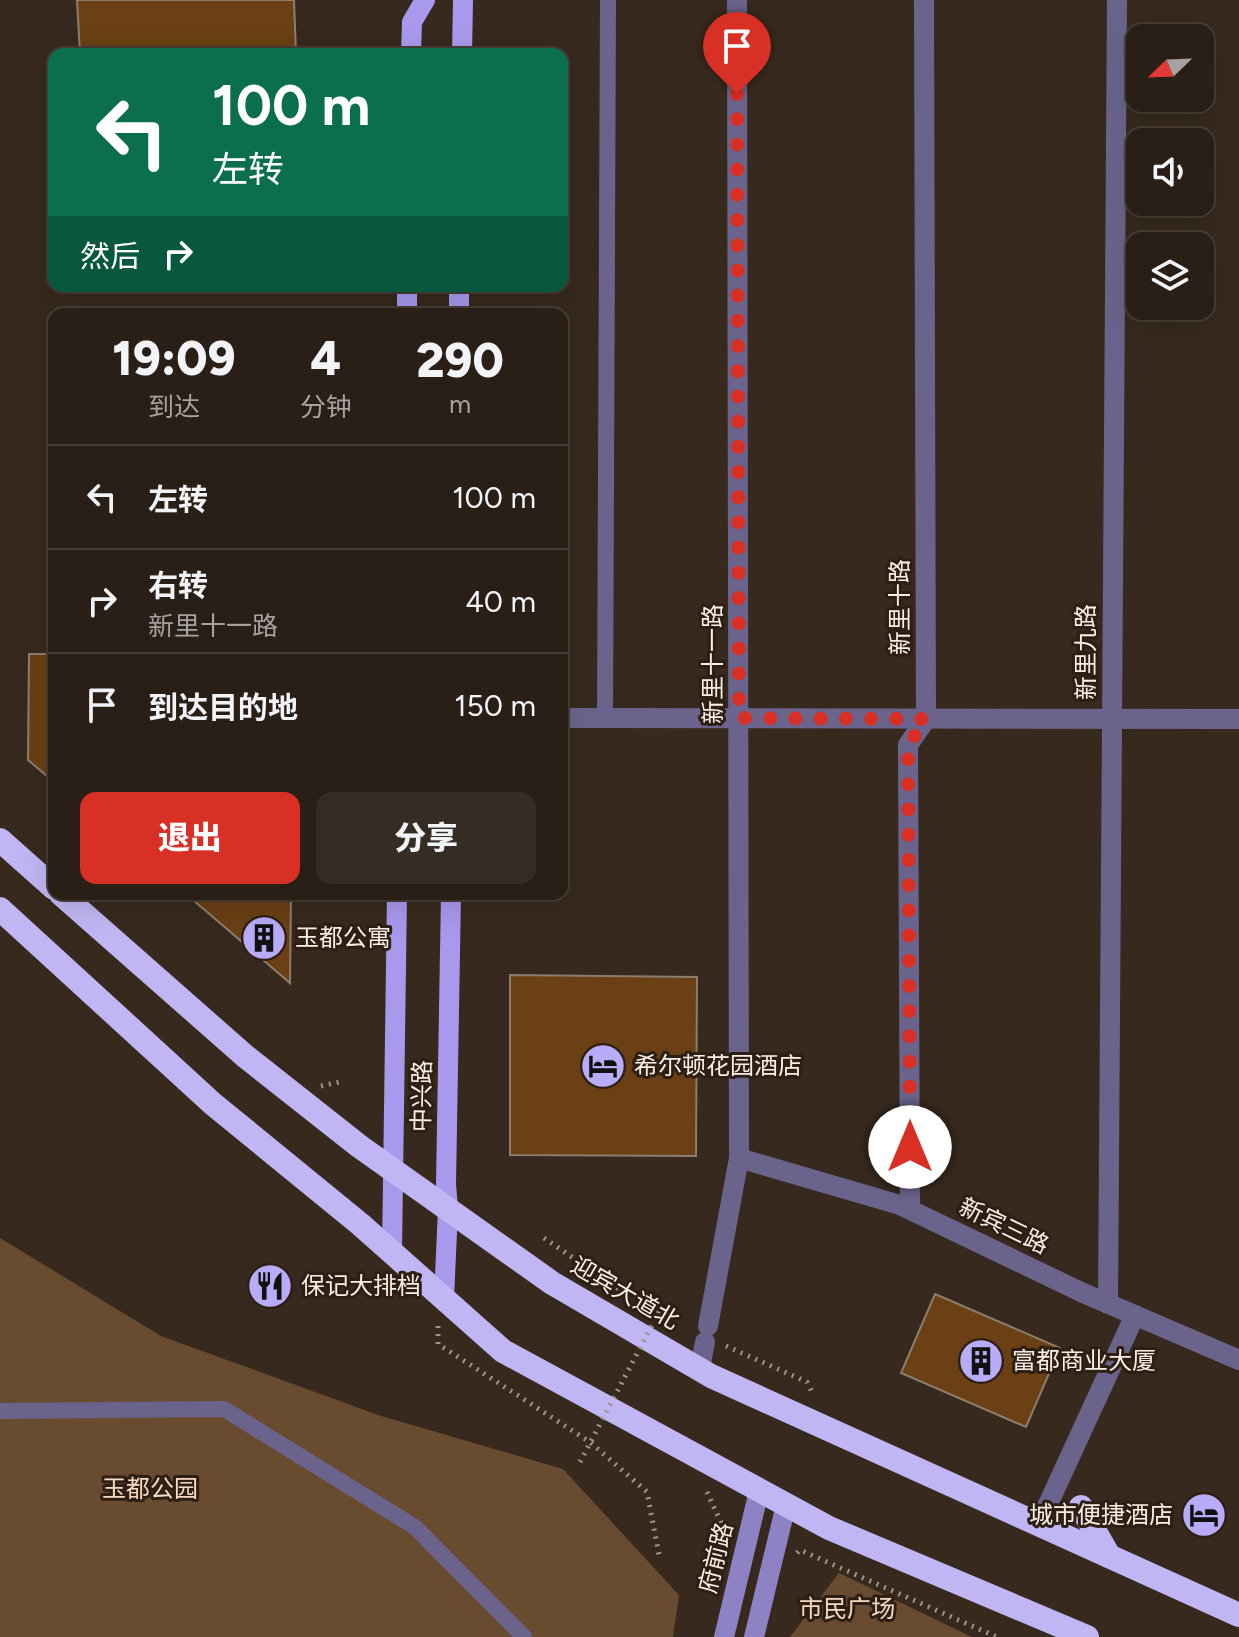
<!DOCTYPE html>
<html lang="zh">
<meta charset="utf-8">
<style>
body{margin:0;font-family:Figtree,"Noto Sans SC",sans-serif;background:#352c23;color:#f1f3f6;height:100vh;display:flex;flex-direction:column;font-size:30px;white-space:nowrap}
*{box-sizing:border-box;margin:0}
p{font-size:26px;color:#a5a2a1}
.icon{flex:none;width:44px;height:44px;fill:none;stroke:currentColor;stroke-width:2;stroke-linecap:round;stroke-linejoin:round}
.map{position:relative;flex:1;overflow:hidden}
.drawer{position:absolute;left:48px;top:308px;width:520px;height:592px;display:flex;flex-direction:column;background:#291f16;border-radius:16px;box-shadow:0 8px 32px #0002,0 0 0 2px #453d35}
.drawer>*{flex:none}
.banner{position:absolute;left:48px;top:48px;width:520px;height:244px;border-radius:16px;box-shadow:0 8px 32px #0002,0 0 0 2px #453d35;background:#0b6e4f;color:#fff;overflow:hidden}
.needle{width:52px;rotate:247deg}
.tools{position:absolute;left:1126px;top:24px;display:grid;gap:16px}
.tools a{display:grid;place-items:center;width:88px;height:88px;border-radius:16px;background:#291f16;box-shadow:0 8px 32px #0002,0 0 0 2px #453d35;font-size:40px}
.pin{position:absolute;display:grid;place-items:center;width:68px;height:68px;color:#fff;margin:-82px -34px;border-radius:50% 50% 50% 0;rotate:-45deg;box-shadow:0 0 8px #0007}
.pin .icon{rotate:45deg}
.me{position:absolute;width:88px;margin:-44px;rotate:0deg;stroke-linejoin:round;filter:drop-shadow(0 0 6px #0008)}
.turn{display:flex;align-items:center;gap:28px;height:168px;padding:0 32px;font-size:36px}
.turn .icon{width:104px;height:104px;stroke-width:2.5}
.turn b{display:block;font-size:56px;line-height:68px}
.then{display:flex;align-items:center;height:76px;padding:0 32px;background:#0003;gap:16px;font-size:30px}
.eta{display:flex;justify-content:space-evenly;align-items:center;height:136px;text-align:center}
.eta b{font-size:48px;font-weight:800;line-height:56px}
.action{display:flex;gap:16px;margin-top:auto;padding:16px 32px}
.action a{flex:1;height:92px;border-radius:16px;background:#d93025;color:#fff;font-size:32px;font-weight:800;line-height:92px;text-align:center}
.action a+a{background:#352c23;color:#f1f3f6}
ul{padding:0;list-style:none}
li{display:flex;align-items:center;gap:24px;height:104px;padding:0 32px;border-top:2px solid #453d35}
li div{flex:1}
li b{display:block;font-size:30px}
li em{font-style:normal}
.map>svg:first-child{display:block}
</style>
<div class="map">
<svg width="1239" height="1637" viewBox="0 0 1239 1637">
<rect width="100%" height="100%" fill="#37291d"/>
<!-- green -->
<g fill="#694b30">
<polygon points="0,1238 161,1336 381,1416 563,1469 679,1595 673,1637 0,1637"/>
<polygon points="839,1573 972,1637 790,1637"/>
</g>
<!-- building -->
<g fill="#6a4014" stroke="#8d7d6e" stroke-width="2">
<polygon points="77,0 294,0 296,54 80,54"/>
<polygon points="29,654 54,654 54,782 28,760"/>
<polygon points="186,894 291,894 290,983"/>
<polygon points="510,975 697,977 696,1156 510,1155"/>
<polygon points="935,1294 1060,1348 1026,1427 901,1373"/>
</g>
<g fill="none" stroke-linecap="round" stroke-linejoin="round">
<!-- path -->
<g stroke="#a1958b" stroke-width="5" stroke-dasharray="2 6" stroke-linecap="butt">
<polyline points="321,1086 344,1081"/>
<polyline points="544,1238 619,1289"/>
<polyline points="438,1326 438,1344 590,1442 647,1492 659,1555"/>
<polyline points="726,1346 807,1382 813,1394"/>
<polyline points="707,1492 724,1529"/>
<polyline points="797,1553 800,1550 997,1637"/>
</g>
<!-- lane -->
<g stroke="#6a648c" stroke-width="16">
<polyline points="605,718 608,0"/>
<polyline points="0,1411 224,1409 415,1527 524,1637"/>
</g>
<!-- street -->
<g stroke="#6a648c" stroke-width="20">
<polyline points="562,718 1239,719"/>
<polyline points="739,1158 900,1205 1081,1292 1239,1360"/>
<polyline points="910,1209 908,745 926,719 924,0"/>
<polyline points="1108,1304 1117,0"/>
<polyline points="708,1326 739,1158 737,0"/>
<polyline points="700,1369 705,1342"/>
<polyline points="1039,1524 1135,1315"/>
</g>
<!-- secondary -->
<g stroke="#8d82c3" stroke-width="20">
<polyline points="724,1637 759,1491"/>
<polyline points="754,1637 786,1505"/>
</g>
<!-- primary -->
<g stroke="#a899ed" stroke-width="20">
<polyline points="411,54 412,22 425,0"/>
<polyline points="462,54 463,0"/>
<polyline points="407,314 407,286"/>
<polyline points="459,314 459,286"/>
<polyline points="392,1252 397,894"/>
<polyline points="444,1299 448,1209 446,1184 451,894"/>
</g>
<!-- highway -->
<g stroke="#c0b6f3" stroke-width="24">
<polyline points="0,840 54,888"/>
<polyline points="61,894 245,1056 359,1146 552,1283 711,1376 1239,1615"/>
<polyline points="0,909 213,1104 360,1224 503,1351 829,1528 1087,1637"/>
<polyline points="1081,1507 1109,1556"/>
</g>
<!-- path-bridge -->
<polyline stroke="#a1958b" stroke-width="5" stroke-dasharray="2 6" stroke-linecap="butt" points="580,1462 660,1310"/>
</g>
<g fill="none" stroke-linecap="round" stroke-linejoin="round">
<!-- route -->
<polyline stroke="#d93025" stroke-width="14" stroke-dasharray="0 25.2" points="737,94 739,718 926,719 908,745 910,1147"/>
</g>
<!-- icons -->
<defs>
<g id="building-disc" transform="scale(2.3)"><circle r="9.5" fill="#b8abf7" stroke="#2d1f13"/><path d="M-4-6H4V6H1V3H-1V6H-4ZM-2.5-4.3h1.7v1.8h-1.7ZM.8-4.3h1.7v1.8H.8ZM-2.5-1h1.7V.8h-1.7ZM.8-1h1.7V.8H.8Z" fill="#111"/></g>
<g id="hotel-disc" transform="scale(2.3)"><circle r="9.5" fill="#b8abf7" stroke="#2d1f13"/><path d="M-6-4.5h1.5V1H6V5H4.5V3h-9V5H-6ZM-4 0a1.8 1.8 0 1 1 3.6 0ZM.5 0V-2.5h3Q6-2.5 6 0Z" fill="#111"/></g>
<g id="restaurant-disc" transform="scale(2.3)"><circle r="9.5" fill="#b8abf7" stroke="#2d1f13"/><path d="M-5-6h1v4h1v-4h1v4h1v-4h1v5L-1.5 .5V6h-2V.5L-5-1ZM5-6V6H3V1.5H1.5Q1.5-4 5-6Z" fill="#111"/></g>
</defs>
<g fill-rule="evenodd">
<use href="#building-disc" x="264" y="938"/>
<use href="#hotel-disc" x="603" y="1066"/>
<use href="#restaurant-disc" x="270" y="1286"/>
<use href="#building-disc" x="981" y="1361"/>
<use href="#hotel-disc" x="1204" y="1515"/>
</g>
<g text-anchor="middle" stroke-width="6" stroke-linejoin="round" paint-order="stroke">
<!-- street labels -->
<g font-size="24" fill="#f9efe7" stroke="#2d1f13">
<text transform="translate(900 607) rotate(-90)" y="8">新里十路</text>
<text transform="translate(1086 652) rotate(-90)" y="8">新里九路</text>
<text transform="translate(713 664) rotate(-90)" y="8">新里十一路</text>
<text transform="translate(422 1096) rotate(-89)" y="8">中兴路</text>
<text transform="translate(1004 1226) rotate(26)" y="8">新宾三路</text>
<text transform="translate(625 1293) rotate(30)" y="8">迎宾大道北</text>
<text transform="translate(716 1558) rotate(-76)" y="8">府前路</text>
</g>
<!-- poi labels -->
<g font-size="24" fill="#f9efe7" stroke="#2d1f13" text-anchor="start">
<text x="295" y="946">玉都公寓</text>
<text x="634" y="1074">希尔顿花园酒店</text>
<text x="301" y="1294">保记大排档</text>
<text x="1012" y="1369">富都商业大厦</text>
<text x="1173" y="1523" text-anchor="end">城市便捷酒店</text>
</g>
<!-- park labels -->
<g font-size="24" fill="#f5d9c1" stroke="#2d1f13">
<text x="150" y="1497">玉都公园</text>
<text x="847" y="1617">市民广场</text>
</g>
</g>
</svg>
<div class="tools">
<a><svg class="needle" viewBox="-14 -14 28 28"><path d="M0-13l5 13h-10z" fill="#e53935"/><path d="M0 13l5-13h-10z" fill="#a5a2a1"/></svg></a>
<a><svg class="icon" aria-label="sound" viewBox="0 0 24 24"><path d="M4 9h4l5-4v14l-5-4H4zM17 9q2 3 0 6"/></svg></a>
<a><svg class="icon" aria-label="layers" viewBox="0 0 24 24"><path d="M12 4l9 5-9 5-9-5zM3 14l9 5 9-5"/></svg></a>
</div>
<div class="pin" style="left:737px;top:94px;background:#d93025"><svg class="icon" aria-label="arrive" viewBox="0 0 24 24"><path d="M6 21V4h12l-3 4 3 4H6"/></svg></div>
<svg class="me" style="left:910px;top:1147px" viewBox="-20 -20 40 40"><circle r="19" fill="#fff"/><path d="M0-13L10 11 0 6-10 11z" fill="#d93025"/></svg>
<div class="banner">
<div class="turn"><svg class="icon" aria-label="left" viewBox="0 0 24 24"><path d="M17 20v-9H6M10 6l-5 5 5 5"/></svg><div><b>100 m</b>左转</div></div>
<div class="then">然后<svg class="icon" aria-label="right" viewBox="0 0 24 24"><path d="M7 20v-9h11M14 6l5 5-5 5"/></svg></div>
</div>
<section class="drawer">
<div class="eta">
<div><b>19:09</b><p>到达</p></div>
<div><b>4</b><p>分钟</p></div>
<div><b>290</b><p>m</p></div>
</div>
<ul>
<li><svg class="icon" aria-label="left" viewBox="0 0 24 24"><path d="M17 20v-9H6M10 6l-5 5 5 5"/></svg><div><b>左转</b></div><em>100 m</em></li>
<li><svg class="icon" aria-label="right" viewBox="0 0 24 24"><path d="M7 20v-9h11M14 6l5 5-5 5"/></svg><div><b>右转</b><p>新里十一路</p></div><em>40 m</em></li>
<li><svg class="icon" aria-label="arrive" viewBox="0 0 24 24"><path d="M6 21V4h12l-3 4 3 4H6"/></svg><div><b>到达目的地</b></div><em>150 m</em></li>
</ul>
<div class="action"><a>退出</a><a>分享</a></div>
</section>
</div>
